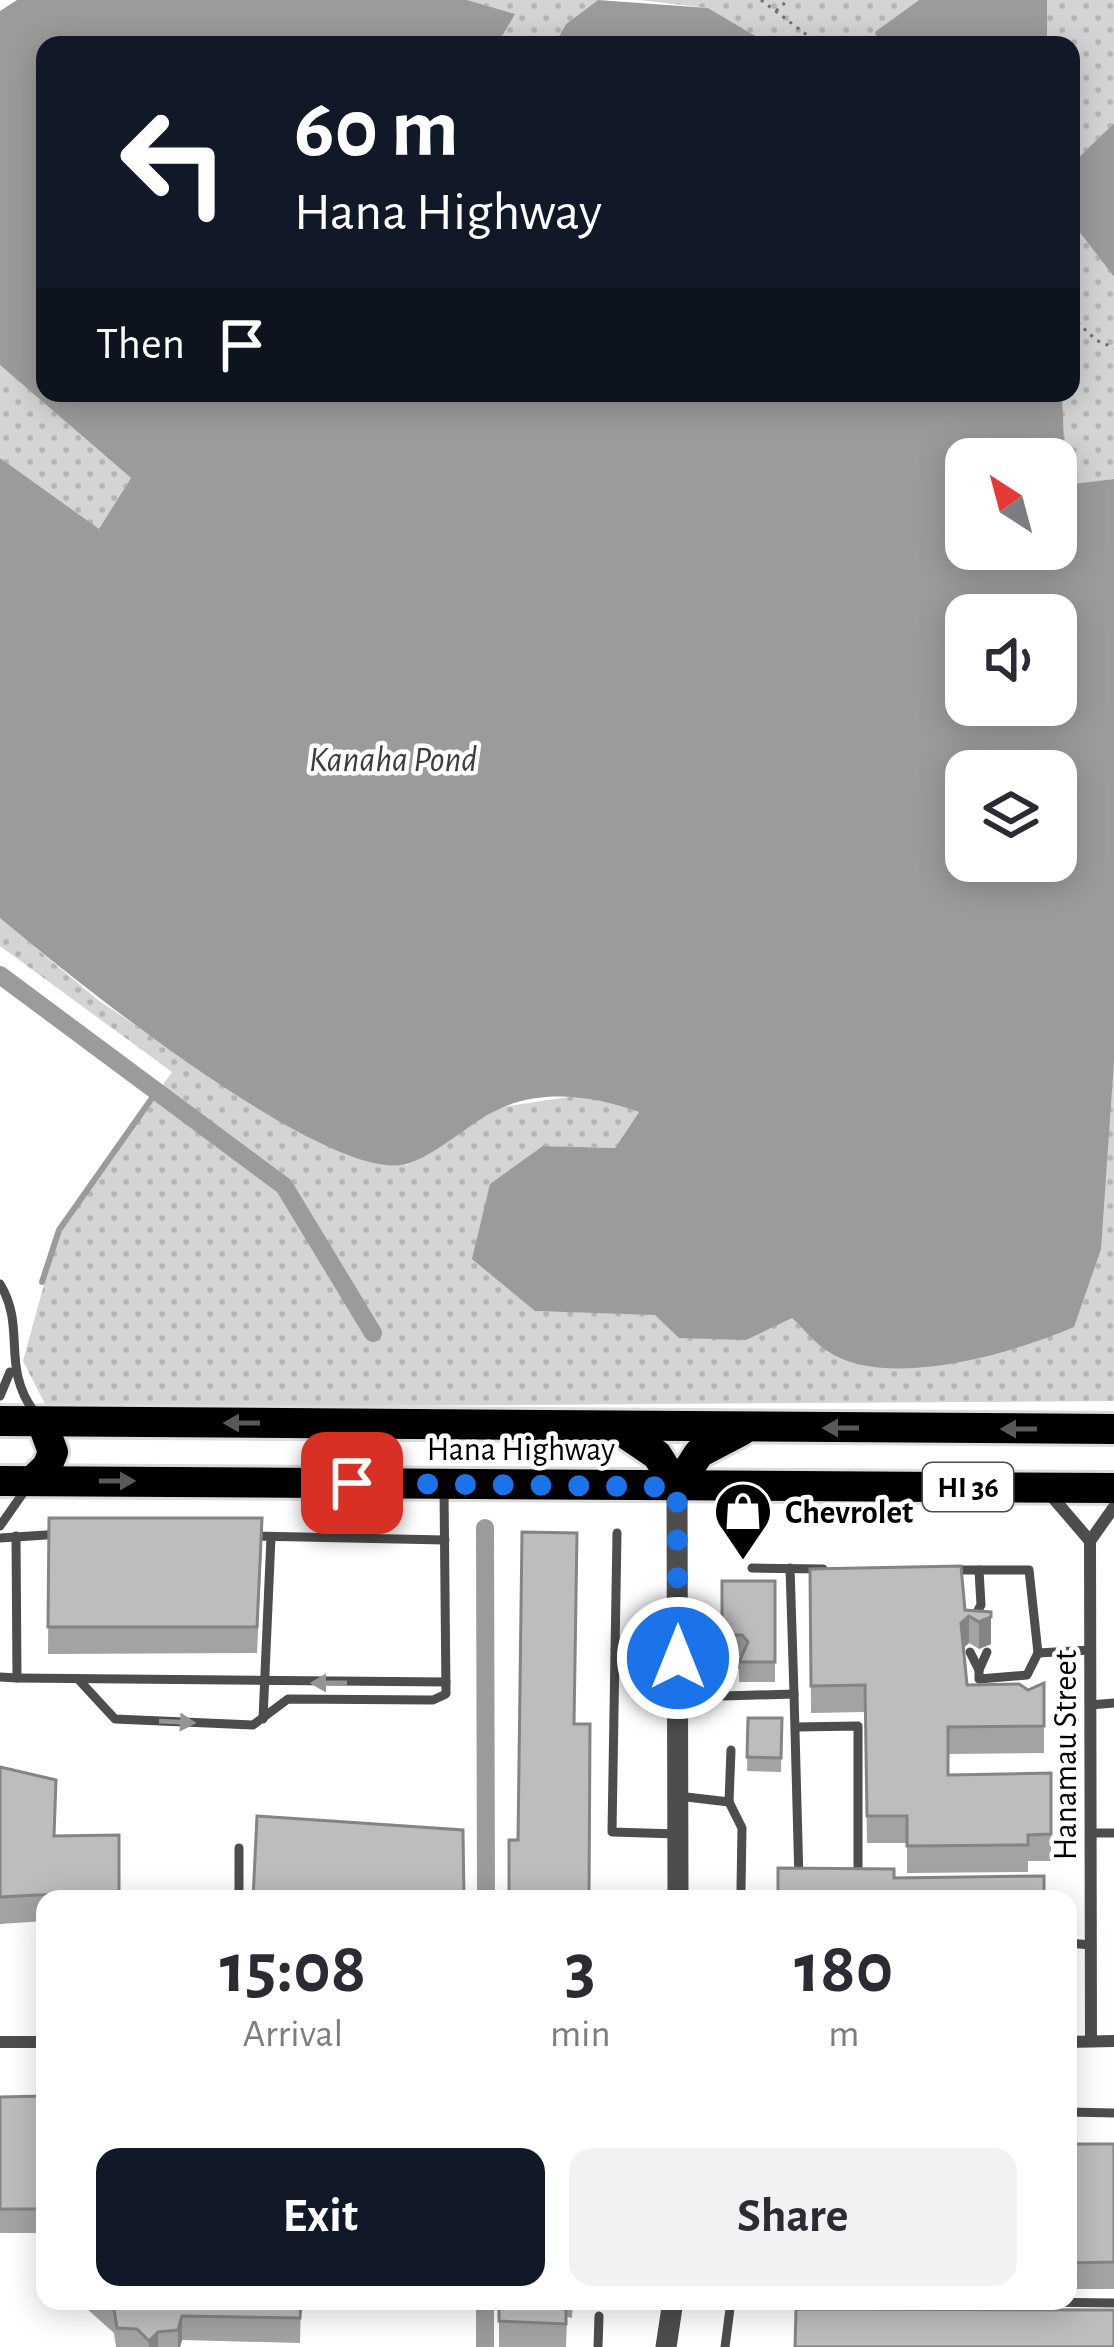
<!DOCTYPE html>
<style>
body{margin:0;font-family:"Alegreya Sans",sans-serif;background:#f2f2f3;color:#2b2b33;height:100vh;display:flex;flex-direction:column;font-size:45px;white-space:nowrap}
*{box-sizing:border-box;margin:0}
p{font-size:39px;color:#7c7c81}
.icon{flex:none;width:66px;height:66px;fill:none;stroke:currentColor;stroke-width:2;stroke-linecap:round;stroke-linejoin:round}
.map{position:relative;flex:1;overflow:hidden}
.drawer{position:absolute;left:36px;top:1890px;width:1041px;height:420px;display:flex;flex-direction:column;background:#fff;border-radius:24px;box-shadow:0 6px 30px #0003}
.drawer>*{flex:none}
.guide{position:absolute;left:36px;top:36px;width:1044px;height:366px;border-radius:24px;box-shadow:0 6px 30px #0003;background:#111827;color:#fff;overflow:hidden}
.needle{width:78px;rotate:324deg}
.tools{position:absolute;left:945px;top:438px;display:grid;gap:24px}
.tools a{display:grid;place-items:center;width:132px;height:132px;border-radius:24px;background:#fff;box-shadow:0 6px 30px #0003;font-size:60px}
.pin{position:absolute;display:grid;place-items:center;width:102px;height:102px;color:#fff;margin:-51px;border-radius:24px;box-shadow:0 6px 18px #0006}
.me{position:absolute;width:132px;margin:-66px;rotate:0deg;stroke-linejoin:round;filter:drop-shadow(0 0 9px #0008)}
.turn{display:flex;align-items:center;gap:42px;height:252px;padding:0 60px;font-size:54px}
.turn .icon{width:156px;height:156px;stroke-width:2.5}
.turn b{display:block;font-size:84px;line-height:102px}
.then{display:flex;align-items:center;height:114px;padding:0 60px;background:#0003;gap:24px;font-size:45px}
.eta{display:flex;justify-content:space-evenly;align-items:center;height:204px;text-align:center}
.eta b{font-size:72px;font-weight:700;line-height:84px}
.primary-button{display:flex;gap:24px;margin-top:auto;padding:24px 60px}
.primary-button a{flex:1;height:138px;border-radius:24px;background:#111827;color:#fff;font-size:48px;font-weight:700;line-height:138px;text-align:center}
.primary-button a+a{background:#f2f2f3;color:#2b2b33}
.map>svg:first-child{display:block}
</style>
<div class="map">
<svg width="1114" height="2347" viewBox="0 0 1114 2347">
<defs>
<pattern id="grass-dots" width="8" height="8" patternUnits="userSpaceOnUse" patternTransform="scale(3)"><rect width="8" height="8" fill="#d4d4d4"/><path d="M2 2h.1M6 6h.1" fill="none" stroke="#b4b4b4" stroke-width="1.8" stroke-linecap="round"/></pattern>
</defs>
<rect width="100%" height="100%" fill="#fff"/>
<!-- grass -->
<g fill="url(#grass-dots)">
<polygon points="467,0 598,0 566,24 554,45 497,45 514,14"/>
<polygon points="639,0 919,0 876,32 879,45 771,45 708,8"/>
<polygon points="1047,0 1114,0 1114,123 1071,165 1071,45 1047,45"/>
<polygon points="1071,221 1114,277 1114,479 1066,486 1062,393 1071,393"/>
<polygon points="0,365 131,478 99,530 0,458"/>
<polygon points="0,918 98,1000 267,1113 407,1165 501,1107 589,1094 639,1112 615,1148 543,1146 536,1311 792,1318 829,1353 1114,1061 1114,1401 47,1408 23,1361 59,1230 172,1072 0,946"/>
</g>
<!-- water -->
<g fill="#9b9b9b" fill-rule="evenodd">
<path d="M 17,0 L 467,0 L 515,14 L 497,45 L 45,45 L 45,393 L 1062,393 L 1066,485 L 1114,479 L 1114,1061 L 1101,1249 L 1074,1327 C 1013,1353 887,1391 827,1351 C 814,1342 803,1328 792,1318 L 746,1340 L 679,1338 L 655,1315 L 535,1311 L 472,1259 L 490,1184 L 543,1146 L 615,1148 L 639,1112 C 595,1096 541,1088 497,1110 C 467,1125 441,1151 410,1163 C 333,1191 63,971 0,918 L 0,458 L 99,529 L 131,478 L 0,365 L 0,11 ZM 966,459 L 1056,459 L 1056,549 L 966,549 ZM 1056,615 L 1056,705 L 966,705 L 966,615 ZM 966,771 L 1056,771 L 1056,861 L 966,861 Z"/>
<polygon points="598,0 708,8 771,45 554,45 566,24"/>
<polygon points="919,0 1047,0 1047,45 879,45 875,32"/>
<polygon points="1114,123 1114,277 1071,221 1071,165"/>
</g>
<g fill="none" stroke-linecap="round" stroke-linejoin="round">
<!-- stream -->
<polyline stroke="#9b9b9b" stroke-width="6" points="42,1282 59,1230 157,1091"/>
<!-- canal -->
<g stroke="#9b9b9b" stroke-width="18">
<polyline points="0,975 284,1186 373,1333"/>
<polyline points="485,1528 486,1899"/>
<polyline points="485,2301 485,2347"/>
</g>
<!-- primary casing -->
<g stroke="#dbdbdb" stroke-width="36">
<g id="primary">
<polyline points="0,1421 1114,1429"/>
<polyline points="617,1428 657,1455 677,1487"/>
<polyline points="0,1481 1114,1488"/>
<polyline points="32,1481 47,1467 53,1452 42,1422"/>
<polyline points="677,1487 699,1453 741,1431"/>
</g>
</g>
<!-- path -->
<g stroke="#6f6f6f" stroke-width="3" stroke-dasharray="3 6" stroke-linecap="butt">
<polyline points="761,0 820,45"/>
<polyline points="776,11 788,0"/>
<polyline points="1071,316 1096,340 1114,348"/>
</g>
<!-- service -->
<g stroke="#4d4d4d" stroke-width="9">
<path d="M 0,1284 C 27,1328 0,1367 35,1413"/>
<polyline points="0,1396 10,1372"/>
<polyline points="0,1526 28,1486"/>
<polyline points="617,1533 612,1832 678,1834"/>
<polyline points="251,1536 445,1540"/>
<polyline points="0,1538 61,1534"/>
<polyline points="752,1568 823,1569"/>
<polyline points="954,1570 1029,1570 1038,1653 1090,1650"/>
<polyline points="972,1621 981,1605 979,1570"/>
<polyline points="615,1649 703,1666 724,1696 794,1694 790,1568"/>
<polyline points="970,1652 979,1670 987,1652"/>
<polyline points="703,1666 739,1664"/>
<polyline points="979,1670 979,1679 1027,1675 1038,1653"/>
<polyline points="0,1677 17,1678 16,1536"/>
<polyline points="17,1678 446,1682"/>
<polyline points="78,1679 115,1719 253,1725 288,1699 433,1700 446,1694 444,1489"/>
<polyline points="794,1694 799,1880"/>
<polyline points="1090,1705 1114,1703"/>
<polyline points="263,1719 271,1537"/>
<polyline points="796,1727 858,1726 858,1875"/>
<polyline points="678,1796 729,1802 731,1750"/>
<polyline points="729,1802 742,1828 741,1889"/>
<polyline points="1091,1833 1114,1833"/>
<polyline points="239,1899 239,1848"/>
<polyline points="1068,1943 1091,1945"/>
<polyline points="1068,2112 1114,2113"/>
<polyline points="951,2301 1114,2303"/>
<polyline points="598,2347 599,2316"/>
<polyline points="725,2347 731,2301"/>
</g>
<!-- minor -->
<g stroke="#4d4d4d" stroke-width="12">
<polyline points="1048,1492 1090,1541"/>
<polyline points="1091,2041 1090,1541 1114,1507"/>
<polyline points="0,2042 45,2042"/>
<polyline points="1068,2042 1114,2041"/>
</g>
<!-- tertiary -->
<g stroke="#4d4d4d" stroke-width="21">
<polyline points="677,1487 678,1899"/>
<polyline points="666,2347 673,2301"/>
</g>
<!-- primary -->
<use href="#primary" stroke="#000" stroke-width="30"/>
</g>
<!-- wall -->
<g fill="#a3a3a3">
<polygon points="49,1518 262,1545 257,1653 48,1654"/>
<polygon points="810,1569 965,1610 991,1612 991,1644 979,1649 969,1643 963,1648 967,1685 1028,1690 1044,1683 1044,1753 948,1754 948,1775 1051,1773 1051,1861 1028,1861 1028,1872 907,1873 907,1843 867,1843 865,1712 811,1713"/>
<polygon points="722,1581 775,1581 775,1682 739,1682 739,1662 742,1656 722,1656"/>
<polygon points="748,1718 782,1718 781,1772 747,1771"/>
<polygon points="0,1767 55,1836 119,1899 45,1899 45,1921 0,1924"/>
<polygon points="0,2097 45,2147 45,2233 0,2233"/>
<rect x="1068" y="2144" width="46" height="145"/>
<polygon points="78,2301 301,2301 300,2343 182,2340 180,2347 116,2347 114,2333"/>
<polygon points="499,2301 573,2301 572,2318 567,2317 566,2347 499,2347"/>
</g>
<!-- shaded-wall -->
<g fill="#848484">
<polygon points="969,1616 969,1643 961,1650 961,1623"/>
<polygon points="991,1617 991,1644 979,1649 979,1622"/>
<polygon points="182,2316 182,2340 180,2347 178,2347 178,2330"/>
<polygon points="158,2332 158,2347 149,2347 149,2341"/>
</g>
<!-- building -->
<g fill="#bdbdbd" stroke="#848484" stroke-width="3">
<polygon points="49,1518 262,1518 257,1627 48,1627"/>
<polygon points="522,1532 577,1533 574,1724 590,1724 589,1899 509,1899 509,1840 518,1840"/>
<polygon points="961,1566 965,1610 991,1612 991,1617 979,1622 969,1616 961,1623 967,1685 1019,1684 1028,1690 1044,1683 1044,1726 948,1727 948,1775 1051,1773 1051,1834 1028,1835 1028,1845 907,1846 907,1816 867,1816 865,1685 811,1686 810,1569"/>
<polygon points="722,1581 775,1581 775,1662 739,1662 748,1642 742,1635 722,1635"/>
<polygon points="748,1718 782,1718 781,1758 747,1757"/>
<polygon points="0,1767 56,1780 54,1836 119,1835 119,1899 56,1899 56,1894 0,1897"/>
<polygon points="257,1816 463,1830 464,1899 253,1899"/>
<polygon points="778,1868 894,1869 894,1878 1044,1876 1044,1899 778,1899"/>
<polygon points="44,2096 45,2209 0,2209 0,2097"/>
<polygon points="1068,2144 1114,2144 1114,2262 1068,2263"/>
<polygon points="105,2301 301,2301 300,2318 182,2316 178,2330 158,2332 149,2341 137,2329 117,2328 114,2309"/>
<polygon points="499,2301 566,2301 566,2324 499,2321"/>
<polygon points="796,2309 1114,2310 1114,2347 795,2347"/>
</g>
<!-- one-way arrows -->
<defs><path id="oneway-solid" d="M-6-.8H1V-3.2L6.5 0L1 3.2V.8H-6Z" transform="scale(3)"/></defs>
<g fill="#595959">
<use href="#oneway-solid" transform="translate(242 1423) rotate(-180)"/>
<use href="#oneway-solid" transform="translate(841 1428) rotate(-180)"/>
<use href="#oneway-solid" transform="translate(1019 1429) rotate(-180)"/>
<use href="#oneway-solid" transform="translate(117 1481)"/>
</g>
<g fill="#949494">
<use href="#oneway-solid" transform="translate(329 1683) rotate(180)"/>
<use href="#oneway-solid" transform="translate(177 1722) rotate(3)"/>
</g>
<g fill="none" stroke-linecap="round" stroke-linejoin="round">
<!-- route -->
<polyline stroke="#1a73e8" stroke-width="21" stroke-dasharray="0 37.8" points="352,1483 677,1487 678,1658"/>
</g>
<!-- icons -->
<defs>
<g id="shop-pin" transform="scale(3)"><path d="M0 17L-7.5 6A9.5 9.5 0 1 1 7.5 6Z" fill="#000" stroke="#fff"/><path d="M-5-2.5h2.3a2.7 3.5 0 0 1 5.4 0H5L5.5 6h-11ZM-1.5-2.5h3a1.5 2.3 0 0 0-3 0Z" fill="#fff"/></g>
</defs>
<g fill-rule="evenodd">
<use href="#shop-pin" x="743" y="1511"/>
</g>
<g text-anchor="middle" stroke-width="9" stroke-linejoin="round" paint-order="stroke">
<!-- shield labels -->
<rect fill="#fff" stroke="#4c4c4c" stroke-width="3" x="923" y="1463" width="90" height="48" rx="9"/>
<g font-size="30" font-weight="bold" fill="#000">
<text x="968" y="1497">HI 36</text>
</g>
<!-- street labels -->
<g font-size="33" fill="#000" stroke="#fff">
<text x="521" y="1460">Hana Highway</text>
<text transform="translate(1064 1755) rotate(-90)" y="12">Hanamau Street</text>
</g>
<!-- poi labels -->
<g font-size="33" font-weight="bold" fill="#000" stroke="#fff" text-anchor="start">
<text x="785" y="1523">Chevrolet</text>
</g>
<!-- water labels -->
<g font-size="36" font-style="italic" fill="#3c3c3c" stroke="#fff">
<text x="393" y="771">Kanaha Pond</text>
</g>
</g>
</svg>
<div class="tools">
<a><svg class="needle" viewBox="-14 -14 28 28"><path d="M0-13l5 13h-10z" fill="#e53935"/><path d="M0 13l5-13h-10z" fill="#7c7c81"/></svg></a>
<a><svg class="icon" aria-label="sound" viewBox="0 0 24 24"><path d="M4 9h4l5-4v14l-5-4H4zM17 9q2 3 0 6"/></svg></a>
<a><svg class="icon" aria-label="layers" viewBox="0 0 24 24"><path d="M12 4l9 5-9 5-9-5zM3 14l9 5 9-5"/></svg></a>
</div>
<div class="pin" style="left:352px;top:1483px;background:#d93025"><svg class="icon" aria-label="arrive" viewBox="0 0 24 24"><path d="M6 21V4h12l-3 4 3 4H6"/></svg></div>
<svg class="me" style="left:678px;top:1658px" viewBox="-20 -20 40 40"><circle r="17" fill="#1a73e8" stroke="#fff" stroke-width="3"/><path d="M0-11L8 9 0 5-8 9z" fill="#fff"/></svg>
<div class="guide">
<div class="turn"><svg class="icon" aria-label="left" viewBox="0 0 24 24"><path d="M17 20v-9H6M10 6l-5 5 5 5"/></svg><div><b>60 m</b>Hana Highway</div></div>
<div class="then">Then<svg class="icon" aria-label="arrive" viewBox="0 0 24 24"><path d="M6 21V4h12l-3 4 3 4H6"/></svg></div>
</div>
<section class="drawer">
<div class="eta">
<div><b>15:08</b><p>Arrival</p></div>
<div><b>3</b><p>min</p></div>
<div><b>180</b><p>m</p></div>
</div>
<div class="primary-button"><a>Exit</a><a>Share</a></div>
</section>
</div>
